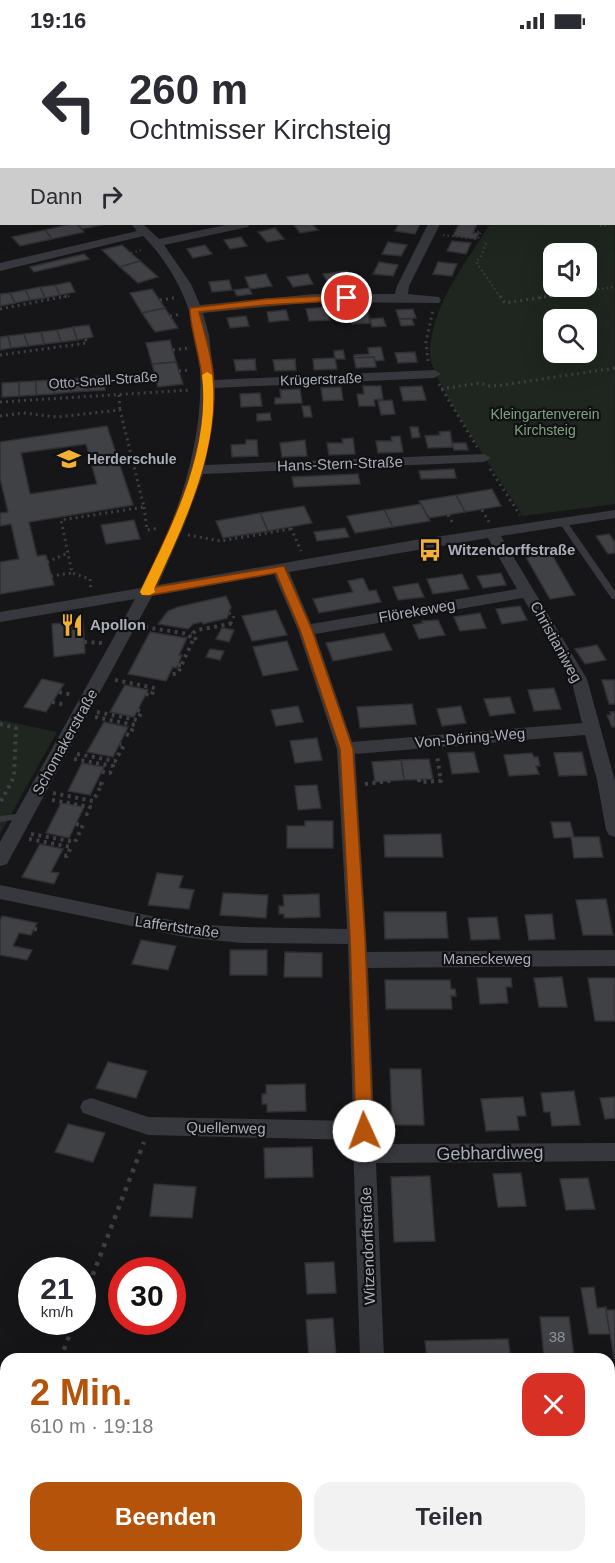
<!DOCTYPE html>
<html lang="de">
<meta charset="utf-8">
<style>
body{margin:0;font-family:Helvetica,sans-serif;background:#f2f2f3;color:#2b2b33;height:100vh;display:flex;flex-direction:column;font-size:22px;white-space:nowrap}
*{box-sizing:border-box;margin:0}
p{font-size:20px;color:#7c7c81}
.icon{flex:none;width:33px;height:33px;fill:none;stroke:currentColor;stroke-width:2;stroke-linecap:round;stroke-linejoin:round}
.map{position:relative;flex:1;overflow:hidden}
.side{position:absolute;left:0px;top:1311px;width:615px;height:210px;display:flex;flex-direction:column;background:#fff;border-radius:18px 18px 0 0;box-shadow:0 6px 24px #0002}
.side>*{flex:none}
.hud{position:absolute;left:0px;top:0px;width:615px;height:183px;box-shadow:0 6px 24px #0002;background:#fff;color:#2b2b33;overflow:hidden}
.tools{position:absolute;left:543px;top:201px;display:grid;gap:12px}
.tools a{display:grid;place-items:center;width:54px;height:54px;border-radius:12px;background:#fff;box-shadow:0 6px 24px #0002;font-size:30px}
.speed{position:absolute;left:18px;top:1215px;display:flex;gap:12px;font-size:30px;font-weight:700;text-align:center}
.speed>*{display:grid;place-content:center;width:78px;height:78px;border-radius:50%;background:#fff;box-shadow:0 6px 24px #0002;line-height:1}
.speed small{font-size:15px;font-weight:400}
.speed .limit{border:9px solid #d22;background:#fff;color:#111}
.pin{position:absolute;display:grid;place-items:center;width:51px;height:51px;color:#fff;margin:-26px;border:3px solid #fff;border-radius:50%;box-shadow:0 2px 6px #0007}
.me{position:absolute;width:66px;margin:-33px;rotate:358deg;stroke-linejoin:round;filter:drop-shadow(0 0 4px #0008)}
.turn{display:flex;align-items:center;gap:21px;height:126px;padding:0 30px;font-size:27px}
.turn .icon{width:78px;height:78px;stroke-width:2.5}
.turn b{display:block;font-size:42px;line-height:51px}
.then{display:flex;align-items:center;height:57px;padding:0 30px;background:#0003;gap:12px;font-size:22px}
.round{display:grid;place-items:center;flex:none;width:63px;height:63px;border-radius:18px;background:#f2f2f3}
.headline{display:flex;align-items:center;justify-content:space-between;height:102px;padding:0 30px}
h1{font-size:36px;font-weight:700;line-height:45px;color:#b45309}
.primary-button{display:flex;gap:12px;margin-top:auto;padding:12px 30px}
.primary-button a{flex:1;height:69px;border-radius:18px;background:#b45309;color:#fff;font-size:24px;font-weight:700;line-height:69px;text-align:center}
.primary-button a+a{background:#f2f2f3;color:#2b2b33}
.status{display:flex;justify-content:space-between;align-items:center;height:42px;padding:0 30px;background:#fff;direction:ltr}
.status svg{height:16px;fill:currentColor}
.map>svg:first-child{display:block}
</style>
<div class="status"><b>19:16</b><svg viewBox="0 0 49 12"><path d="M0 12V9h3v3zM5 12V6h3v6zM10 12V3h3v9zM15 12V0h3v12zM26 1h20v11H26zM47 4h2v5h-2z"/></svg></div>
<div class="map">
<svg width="615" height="1521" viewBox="0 0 615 1521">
<rect width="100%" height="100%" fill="#161618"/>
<!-- green -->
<g fill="#1e261f" fill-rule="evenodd">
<path d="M 614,45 L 615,462 L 523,474 C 506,447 430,337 430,313 C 430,264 466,221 490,182 L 614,182 ZM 554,212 L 586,212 L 586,244 L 554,244 ZM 554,278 L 586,278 L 586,310 L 554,310 Z"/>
<polygon points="0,678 57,690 0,792"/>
</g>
<!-- building -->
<g fill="#404145" stroke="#303034" stroke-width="1.5" fill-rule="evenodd">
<polygon points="71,182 77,182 84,190 52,197 45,188"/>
<polygon points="78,182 107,182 82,187"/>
<polygon points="312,182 318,188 300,191 294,183"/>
<polygon points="399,182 420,182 415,192 395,189"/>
<polygon points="459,182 477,182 473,191 479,191 476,197 453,194"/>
<polygon points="275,186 284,197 267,200 258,190"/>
<polygon points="45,188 52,197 20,204 12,195"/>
<polygon points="241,195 247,204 230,207 224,198"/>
<polygon points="452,199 471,201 466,212 447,209"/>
<polygon points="388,200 407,203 401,214 382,212"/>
<polygon points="122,203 140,219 120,225 102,208"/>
<polygon points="205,203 212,212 193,216 187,207"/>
<polygon points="84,212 89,217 34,230 30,225"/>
<polygon points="140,219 158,235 138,241 120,225"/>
<polygon points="379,220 398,223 393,234 373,232"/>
<polygon points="438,220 457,222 452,234 433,232"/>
<polygon points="347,229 354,241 330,244 323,232"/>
<polygon points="266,232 272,244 250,247 245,235"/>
<polygon points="308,232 313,242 293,245 287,235"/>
<polygon points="360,234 365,244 356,245 350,235"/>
<polygon points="229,238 232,248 212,250 209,240"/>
<polygon points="70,240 75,250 60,253 55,243"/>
<polygon points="55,243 60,253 45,256 40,245"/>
<polygon points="40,245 45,256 30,258 25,248"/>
<polygon points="249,246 252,252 237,254 234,248"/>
<polygon points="152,247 165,266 142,271 130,251"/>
<polygon points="25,248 30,258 15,261 10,251"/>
<polygon points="10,251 15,261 0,264 0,252"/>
<polygon points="326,265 330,278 309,279 306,267"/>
<polygon points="367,265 370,281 352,282 348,266"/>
<polygon points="165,266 178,286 155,290 142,271"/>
<polygon points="413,267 416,276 399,277 396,268"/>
<polygon points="286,268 289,278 269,280 267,270"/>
<polygon points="246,274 249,284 230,286 227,276"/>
<polygon points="383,276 386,284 372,285 370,277"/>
<polygon points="399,277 412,277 414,283 401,284"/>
<polygon points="89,283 93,295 77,298 73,285"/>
<polygon points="73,285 77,298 61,300 57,288"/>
<polygon points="57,288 61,300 44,302 41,290"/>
<polygon points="41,290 44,302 28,304 24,292"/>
<polygon points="24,292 28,304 11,306 8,294"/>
<polygon points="8,294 11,306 0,308 0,295"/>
<polygon points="170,298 176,320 152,322 146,301"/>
<polygon points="381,305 384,318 375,319 374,315 354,316 354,313 369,312 368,306"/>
<polygon points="343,308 345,317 335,317 334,309"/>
<polygon points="415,310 417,320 398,321 395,311"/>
<polygon points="374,315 376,325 356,326 354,316"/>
<polygon points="335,316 337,327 314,328 313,317"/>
<polygon points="255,317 256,328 236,329 234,318"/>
<polygon points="295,317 296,328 275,329 273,318"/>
<polygon points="176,320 183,342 158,345 152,322"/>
<polygon points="104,334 105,348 88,349 87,335"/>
<polygon points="87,335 88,349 71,350 70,337"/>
<polygon points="70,337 71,350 54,352 53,338"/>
<polygon points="53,338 54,352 36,353 36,339"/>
<polygon points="36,339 36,353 19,354 19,340"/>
<polygon points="19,340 19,354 2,355 2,341"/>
<polygon points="363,344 381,344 383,357 374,358 375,364 359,364 357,352 364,352"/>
<polygon points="422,344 426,358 403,359 400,345"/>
<polygon points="341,345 343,358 323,359 321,346"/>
<polygon points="300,347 302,361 275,362 275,356 281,356 280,348"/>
<polygon points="260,351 262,364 241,365 240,352"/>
<polygon points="392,358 395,372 381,373 378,359"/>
<polygon points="302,364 310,364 312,375 304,375"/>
<polygon points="270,371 271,378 257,379 257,372"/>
<path d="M 107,384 L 133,463 L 29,480 L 37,514 L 46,513 L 54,543 L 0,552 L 0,520 L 19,517 L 11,482 L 0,484 L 0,471 L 8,470 L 0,436 L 0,400 ZM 86,402 L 97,442 L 30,452 L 21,411 Z"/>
<polygon points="410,385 418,385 420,395 412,396"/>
<polygon points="450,389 453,405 428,406 425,394 440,393 439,390"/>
<polygon points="400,394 403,410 378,411 376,399 392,399 391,395"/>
<polygon points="353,396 355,412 329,413 327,401 343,401 342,397"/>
<polygon points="246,398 257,398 258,414 232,415 231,403 246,402"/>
<polygon points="305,398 307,414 282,415 280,401"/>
<polygon points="452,401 466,401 468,408 454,408"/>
<polygon points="454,427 456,436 421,437 419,429"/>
<polygon points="358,432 360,442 294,445 292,435"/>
<polygon points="492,447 501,464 465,470 456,453"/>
<polygon points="456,453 465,470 429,476 419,459"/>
<polygon points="421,462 430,479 393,485 384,468"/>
<polygon points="304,464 312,481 268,489 260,471"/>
<polygon points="384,468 393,485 355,491 347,474"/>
<polygon points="260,471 268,489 223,496 216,479"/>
<polygon points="134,478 140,497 106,502 101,483"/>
<polygon points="345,486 349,495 317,499 314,490"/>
<polygon points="609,492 615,500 615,511 608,512 596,494"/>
<polygon points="551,511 575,553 550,557 526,515"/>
<polygon points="501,531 506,543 483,546 477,534"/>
<polygon points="462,532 469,547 433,552 427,537"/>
<polygon points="363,536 369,549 376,548 381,560 319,571 313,557 353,550 348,539"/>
<polygon points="418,541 424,555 398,558 393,545"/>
<polygon points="226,554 231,565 227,576 203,582 202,580 193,582 188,587 158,582 168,569 178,565"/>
<polygon points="520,564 527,578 502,582 496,567"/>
<polygon points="276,568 287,593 252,599 242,574"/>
<polygon points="480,571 486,586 460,589 454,575"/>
<polygon points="438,578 445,593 419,597 413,583 423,581 422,579"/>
<polygon points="83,579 85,611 54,615 52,582"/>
<polygon points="222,586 234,588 229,600 216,597"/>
<polygon points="150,590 187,596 179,613 182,613 178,623 176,626 173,625 166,639 128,632"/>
<polygon points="384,591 392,608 333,619 326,601"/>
<polygon points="287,599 298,628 263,634 253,605"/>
<polygon points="597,603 606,618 585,622 575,607"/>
<polygon points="210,607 224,609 220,618 206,615"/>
<polygon points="42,637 64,642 46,670 24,665"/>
<polygon points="602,638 615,638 615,662 609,662"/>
<polygon points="125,643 148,648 134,675 110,670"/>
<polygon points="554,646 561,667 534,669 528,648"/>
<polygon points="510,655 515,671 490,674 484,657"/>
<polygon points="412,662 416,682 360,686 357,665"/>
<polygon points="298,664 303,680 276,684 271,668"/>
<polygon points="461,664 466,681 442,684 437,667"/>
<polygon points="610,670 615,670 615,685 612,685 607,673 611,673"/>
<polygon points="104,680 128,685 113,715 87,710"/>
<polygon points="317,696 322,718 295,721 290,699"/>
<polygon points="474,710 479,730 452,732 448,711"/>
<polygon points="582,710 587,733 559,734 554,711"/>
<polygon points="532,711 534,715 538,715 540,724 536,724 539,732 509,734 504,713"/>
<polygon points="429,717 433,737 404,738 401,718"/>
<polygon points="401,718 404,738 375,740 372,720"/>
<polygon points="82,721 104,725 90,753 68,749"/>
<polygon points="317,743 321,766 298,768 295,744"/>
<polygon points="61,761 84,765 69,796 46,791"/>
<polygon points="305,779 333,779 333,806 287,806 287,784 305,784"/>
<polygon points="551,780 570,780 574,795 599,795 603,815 574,816 571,795 554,796"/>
<polygon points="441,792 443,815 385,815 384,793"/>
<polygon points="40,802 63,807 51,830 59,831 54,842 22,835"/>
<polygon points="157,831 183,834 179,846 194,848 189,867 148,863"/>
<polygon points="223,851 268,853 266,876 220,873"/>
<polygon points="319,852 320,875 284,876 284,872 279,872 279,864 284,864 283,853"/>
<polygon points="606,857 613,893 583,893 576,858"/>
<polygon points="384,870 446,870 448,896 385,897"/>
<polygon points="552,872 555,897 529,898 525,873"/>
<polygon points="2,874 37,881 31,893 19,891 13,904 32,908 27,918 0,913 0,879"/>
<polygon points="497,875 500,897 471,898 468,876"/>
<polygon points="141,898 176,904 168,928 132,922"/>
<rect x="230" y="908" width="37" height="25"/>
<polygon points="285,910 322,911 322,935 284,935"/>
<polygon points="562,935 567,965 539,965 534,936"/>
<polygon points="477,936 511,936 512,945 506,945 508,961 480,962"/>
<polygon points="588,936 615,936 615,979 595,979"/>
<polygon points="385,938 450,938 451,947 455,947 456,954 451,954 452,967 386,967"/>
<polygon points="108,1020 147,1029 136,1056 96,1046"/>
<polygon points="390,1027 421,1027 424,1083 392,1083"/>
<polygon points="305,1042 306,1069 267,1070 267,1062 262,1062 262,1052 266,1052 266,1043"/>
<polygon points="574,1049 580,1083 552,1084 550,1070 544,1070 541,1051"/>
<polygon points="523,1055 526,1074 517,1074 519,1088 486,1089 481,1057"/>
<polygon points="615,1055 615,1076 605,1077 600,1056"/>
<polygon points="68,1082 105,1091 93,1120 55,1110"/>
<polygon points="312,1105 313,1135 265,1136 264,1106"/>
<polygon points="521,1131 526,1164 498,1165 493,1132"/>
<polygon points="430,1134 435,1199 394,1200 391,1135"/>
<polygon points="588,1136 595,1167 566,1168 560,1137"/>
<polygon points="154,1142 196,1145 192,1176 150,1174"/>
<polygon points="334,1220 336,1251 307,1252 305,1221"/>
<polygon points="594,1245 597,1266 606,1265 610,1292 589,1292 581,1246"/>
<polygon points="606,1268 615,1268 615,1316 614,1316"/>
<polygon points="540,1275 569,1275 574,1315 544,1315"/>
<polygon points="333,1276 336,1314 309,1316 306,1278"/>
<polygon points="508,1297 511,1317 427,1317 425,1299"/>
<rect x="609" y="1397" width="6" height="30"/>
<rect x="293" y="1515" width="50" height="6"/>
<rect x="415" y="1515" width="29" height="6"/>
</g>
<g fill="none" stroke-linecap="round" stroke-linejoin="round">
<!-- path-far3 -->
<g stroke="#3d3f44" stroke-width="2" stroke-dasharray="1.5 3" stroke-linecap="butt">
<polyline points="91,0 96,2"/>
<polyline points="25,2 30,0"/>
<polyline points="0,51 2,53"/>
<polyline points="600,184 615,182"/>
<polyline points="443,193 478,197 481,190 474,189"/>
<polyline points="486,201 482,213 476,220 501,256"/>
<polyline points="131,211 142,208"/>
<polyline points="59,256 69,254 68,252"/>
<polyline points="540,256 615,245"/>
</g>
<!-- path-far2 -->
<g stroke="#3d3f44" stroke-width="3" stroke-dasharray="2 4" stroke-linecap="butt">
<polyline points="500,254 505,261 551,254"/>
<polyline points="160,258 174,256"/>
<polyline points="0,267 67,254"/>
<polyline points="170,274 181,272"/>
<polyline points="173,308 190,306"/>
<polyline points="0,313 87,301 85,296"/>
<polyline points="428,319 426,300 433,268"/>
<polyline points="179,329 190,328"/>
<polyline points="439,342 477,405"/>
<polyline points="441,347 480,341 490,344 502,343 615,326"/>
<polyline points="119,353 120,368"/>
<polyline points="0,360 191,348"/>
<polyline points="0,374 23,371 57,375 120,368 144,465 61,478 72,531 90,537 91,548"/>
<polyline points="490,427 520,473"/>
<polyline points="144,465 147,488 159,486"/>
<polyline points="482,468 489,480"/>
<polyline points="448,473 454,483"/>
<polyline points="291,486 301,509"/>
<polyline points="188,493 221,499 291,487"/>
<polyline points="47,520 68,511"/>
<polyline points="51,534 72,531"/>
<polyline points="229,571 234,574 231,581"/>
</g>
<!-- path-far1 -->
<g stroke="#3d3f44" stroke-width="4" stroke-dasharray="3 4.5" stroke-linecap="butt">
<polyline points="145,585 188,592 193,598 178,631 170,633"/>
<polyline points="196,598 193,591 197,588 230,582 231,579"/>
<polyline points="84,600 102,601"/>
<polyline points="178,623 184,624"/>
<polyline points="115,638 155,646 151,654 146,652"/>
<polyline points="59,650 73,653"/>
<polyline points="52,660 66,663"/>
<polyline points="97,670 137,678 142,670 137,668"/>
<polyline points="95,675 135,683 129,693 125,692"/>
<polyline points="0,682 16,686 14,735 0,761"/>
<polyline points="77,712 115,719 124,703 120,702"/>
<polyline points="74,717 113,724 110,731 102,730"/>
<polyline points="419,737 419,740 441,739 437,714"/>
<polyline points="365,742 390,739"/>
<polyline points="53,751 93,759 102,742 96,741"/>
<polyline points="52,758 90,765 87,772 81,771"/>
<polyline points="31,792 75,800 83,783 75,782"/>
<polyline points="29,797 71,805 67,814 60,813"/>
<polyline points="34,887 41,888"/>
</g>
<!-- path -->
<g stroke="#3d3f44" stroke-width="4.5" stroke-dasharray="4 6" stroke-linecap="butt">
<polyline points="82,1261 144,1100"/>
<polyline points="60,1317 75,1280"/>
</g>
<!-- lane -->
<g fill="#37383d" fill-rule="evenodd">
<polygon points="184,0 188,0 189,2 184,2"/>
<rect x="0" y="88" width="2" height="4"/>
<polygon points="559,477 565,477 615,549 615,557 612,557 558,479"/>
<polygon points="24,771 27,772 29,774 27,776 0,780 0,774"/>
<polygon points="6,1397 6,1418 4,1421 0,1423 0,1402 2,1399"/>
</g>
<!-- street -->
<g fill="#37383d" fill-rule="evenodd">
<rect x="347" y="0" width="10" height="2"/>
<polygon points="557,0 571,0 572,2 558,2"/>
<rect x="614" y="31" width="1" height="7"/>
<path d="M 131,182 L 143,182 L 159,197 L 230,182 L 250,182 L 248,185 L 164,203 L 191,242 L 200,263 L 314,252 L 395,252 L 397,244 L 428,182 L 440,182 L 409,244 L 408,252 L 439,255 L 441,258 L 439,261 L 314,260 L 203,271 L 209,293 L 214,338 L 434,328 L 441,332 L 434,336 L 214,346 L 213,375 L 205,423 L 484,412 L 491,416 L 484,420 L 203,432 L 185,481 L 158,543 L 415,498 L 615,468 L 615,476 L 501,494 L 587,637 L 615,739 L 615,795 L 609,793 L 606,788 L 597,738 L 585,693 L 355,712 L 367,910 L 615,908 L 615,924 L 368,926 L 375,1102 L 615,1101 L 615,1119 L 376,1121 L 384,1317 L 360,1317 L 353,1098 L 148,1093 L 83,1071 L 80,1065 L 83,1059 L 91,1056 L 148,1075 L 353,1079 L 348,902 L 243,901 L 190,896 L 0,857 L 0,843 L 190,882 L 243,885 L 347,887 L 337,707 L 298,588 L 274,532 L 152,554 L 7,822 L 0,824 L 0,800 L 135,557 L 0,580 L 0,570 L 141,546 C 199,439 238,290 143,194 L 0,229 L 0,221 L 137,189 ZM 488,496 L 517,547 L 311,582 L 289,530 ZM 523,556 L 571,637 L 582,681 L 352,700 L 315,592 Z"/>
<rect x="609" y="1347" width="6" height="24"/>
<rect x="361" y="1515" width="26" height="6"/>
</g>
<!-- secondary -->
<rect fill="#45474d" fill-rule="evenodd" x="0" y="163" width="2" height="10"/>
</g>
<!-- route -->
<path fill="#b45309" stroke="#753606" stroke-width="1.5" d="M 347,253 L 352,256 L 351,258 L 266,263 L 199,270 C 205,293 213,318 214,342 C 216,414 184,482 155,545 L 284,524 L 312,588 L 353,707 L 365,895 L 373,1089 L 370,1094 L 364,1096 L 359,1094 L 356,1089 L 350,895 L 340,707 L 300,588 L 276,531 L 146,554 L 140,550 C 171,486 207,415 203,342 C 202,324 188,276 190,266 L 266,257 Z"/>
<!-- slow -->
<path fill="#f59e0b" d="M 207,330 L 212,333 C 221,407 184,482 154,547 L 155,550 L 150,553 L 142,553 L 140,550 C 172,484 211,409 202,333 Z"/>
<!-- icons -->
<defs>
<g id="school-bare" transform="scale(1.8)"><path d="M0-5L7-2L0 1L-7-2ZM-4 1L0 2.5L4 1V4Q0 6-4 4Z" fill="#f2b134" stroke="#111113" stroke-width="2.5" paint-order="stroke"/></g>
<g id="bus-bare" transform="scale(1.8)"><path d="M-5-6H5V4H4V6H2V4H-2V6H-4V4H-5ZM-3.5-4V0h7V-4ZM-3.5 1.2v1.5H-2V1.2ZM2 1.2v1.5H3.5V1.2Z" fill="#f2b134" stroke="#111113" stroke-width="2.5" paint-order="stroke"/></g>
<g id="restaurant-bare" transform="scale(1.8)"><path d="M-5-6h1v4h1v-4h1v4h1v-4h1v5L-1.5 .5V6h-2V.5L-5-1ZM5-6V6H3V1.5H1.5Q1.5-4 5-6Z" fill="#f2b134" stroke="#111113" stroke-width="2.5" paint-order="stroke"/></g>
</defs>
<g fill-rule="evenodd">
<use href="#school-bare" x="69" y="417"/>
<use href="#bus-bare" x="430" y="508"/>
<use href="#restaurant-bare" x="72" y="583"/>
</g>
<g text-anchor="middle" stroke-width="4.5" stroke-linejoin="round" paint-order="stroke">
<!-- far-street labels -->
<g font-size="14" fill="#a8adb8" stroke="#111113">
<text transform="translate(321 337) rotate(-2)" y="5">Krügerstraße</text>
<text transform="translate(103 338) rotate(-4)" y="5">Otto-Snell-Straße</text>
</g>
<!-- far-park labels -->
<g font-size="14" fill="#7fa381" stroke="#111113">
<text x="545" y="377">Kleingartenverein<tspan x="545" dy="16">Kirchsteig</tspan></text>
</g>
<!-- far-poi labels -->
<g font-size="14" font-weight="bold" fill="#a8adb8" stroke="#111113" text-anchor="start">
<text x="87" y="422">Herderschule</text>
</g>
<!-- street labels -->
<g font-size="15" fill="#a8adb8" stroke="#111113">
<text transform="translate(340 422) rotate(-2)" y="5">Hans-Stern-Straße</text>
<text transform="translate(417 569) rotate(-10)" y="5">Flörekeweg</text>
<text transform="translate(556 600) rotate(61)" y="5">Christianiweg</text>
<text transform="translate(470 696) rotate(-5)" y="5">Von-Döring-Weg</text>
<text transform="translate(65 700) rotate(-61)" y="5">Schomakerstraße</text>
<text transform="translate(177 885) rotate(8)" y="5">Laffertstraße</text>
<text x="487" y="922">Maneckeweg</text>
<text transform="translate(226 1086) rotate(1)" y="5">Quellenweg</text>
<text transform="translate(368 1204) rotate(-92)" y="5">Witzendorffstraße</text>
</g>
<!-- poi labels -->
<g font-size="15" font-weight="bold" fill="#a8adb8" stroke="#111113" text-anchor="start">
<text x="448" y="513">Witzendorffstraße</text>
<text x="90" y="588">Apollon</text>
</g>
<!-- near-number labels -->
<g font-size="15" fill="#8e929b">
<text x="557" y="1300">38</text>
</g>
<!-- near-street labels -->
<g font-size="18" fill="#a8adb8" stroke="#111113">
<text transform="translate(490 1111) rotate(-1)" y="6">Gebhardiweg</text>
</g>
</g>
</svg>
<div class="tools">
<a><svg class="icon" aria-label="sound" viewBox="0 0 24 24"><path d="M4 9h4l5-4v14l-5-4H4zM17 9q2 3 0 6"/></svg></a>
<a><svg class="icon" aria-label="search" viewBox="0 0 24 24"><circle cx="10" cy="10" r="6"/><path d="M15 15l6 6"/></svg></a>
</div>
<div class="speed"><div>21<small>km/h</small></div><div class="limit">30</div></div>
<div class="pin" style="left:347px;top:256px;background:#d93025"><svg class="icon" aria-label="arrive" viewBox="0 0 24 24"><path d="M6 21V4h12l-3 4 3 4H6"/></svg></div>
<svg class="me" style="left:364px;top:1089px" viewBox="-20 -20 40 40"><circle r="19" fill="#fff"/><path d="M0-13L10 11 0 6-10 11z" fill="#b45309"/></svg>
<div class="hud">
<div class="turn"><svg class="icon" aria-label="left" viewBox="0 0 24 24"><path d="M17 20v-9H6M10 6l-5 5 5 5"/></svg><div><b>260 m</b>Ochtmisser Kirchsteig</div></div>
<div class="then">Dann<svg class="icon" aria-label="right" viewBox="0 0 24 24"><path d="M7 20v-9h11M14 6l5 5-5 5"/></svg></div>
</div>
<section class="side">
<div class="headline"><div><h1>2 Min.</h1><p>610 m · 19:18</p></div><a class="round" style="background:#d93025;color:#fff"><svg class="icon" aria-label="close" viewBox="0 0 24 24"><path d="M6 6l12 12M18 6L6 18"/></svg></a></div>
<div class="primary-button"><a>Beenden</a><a>Teilen</a></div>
</section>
</div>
